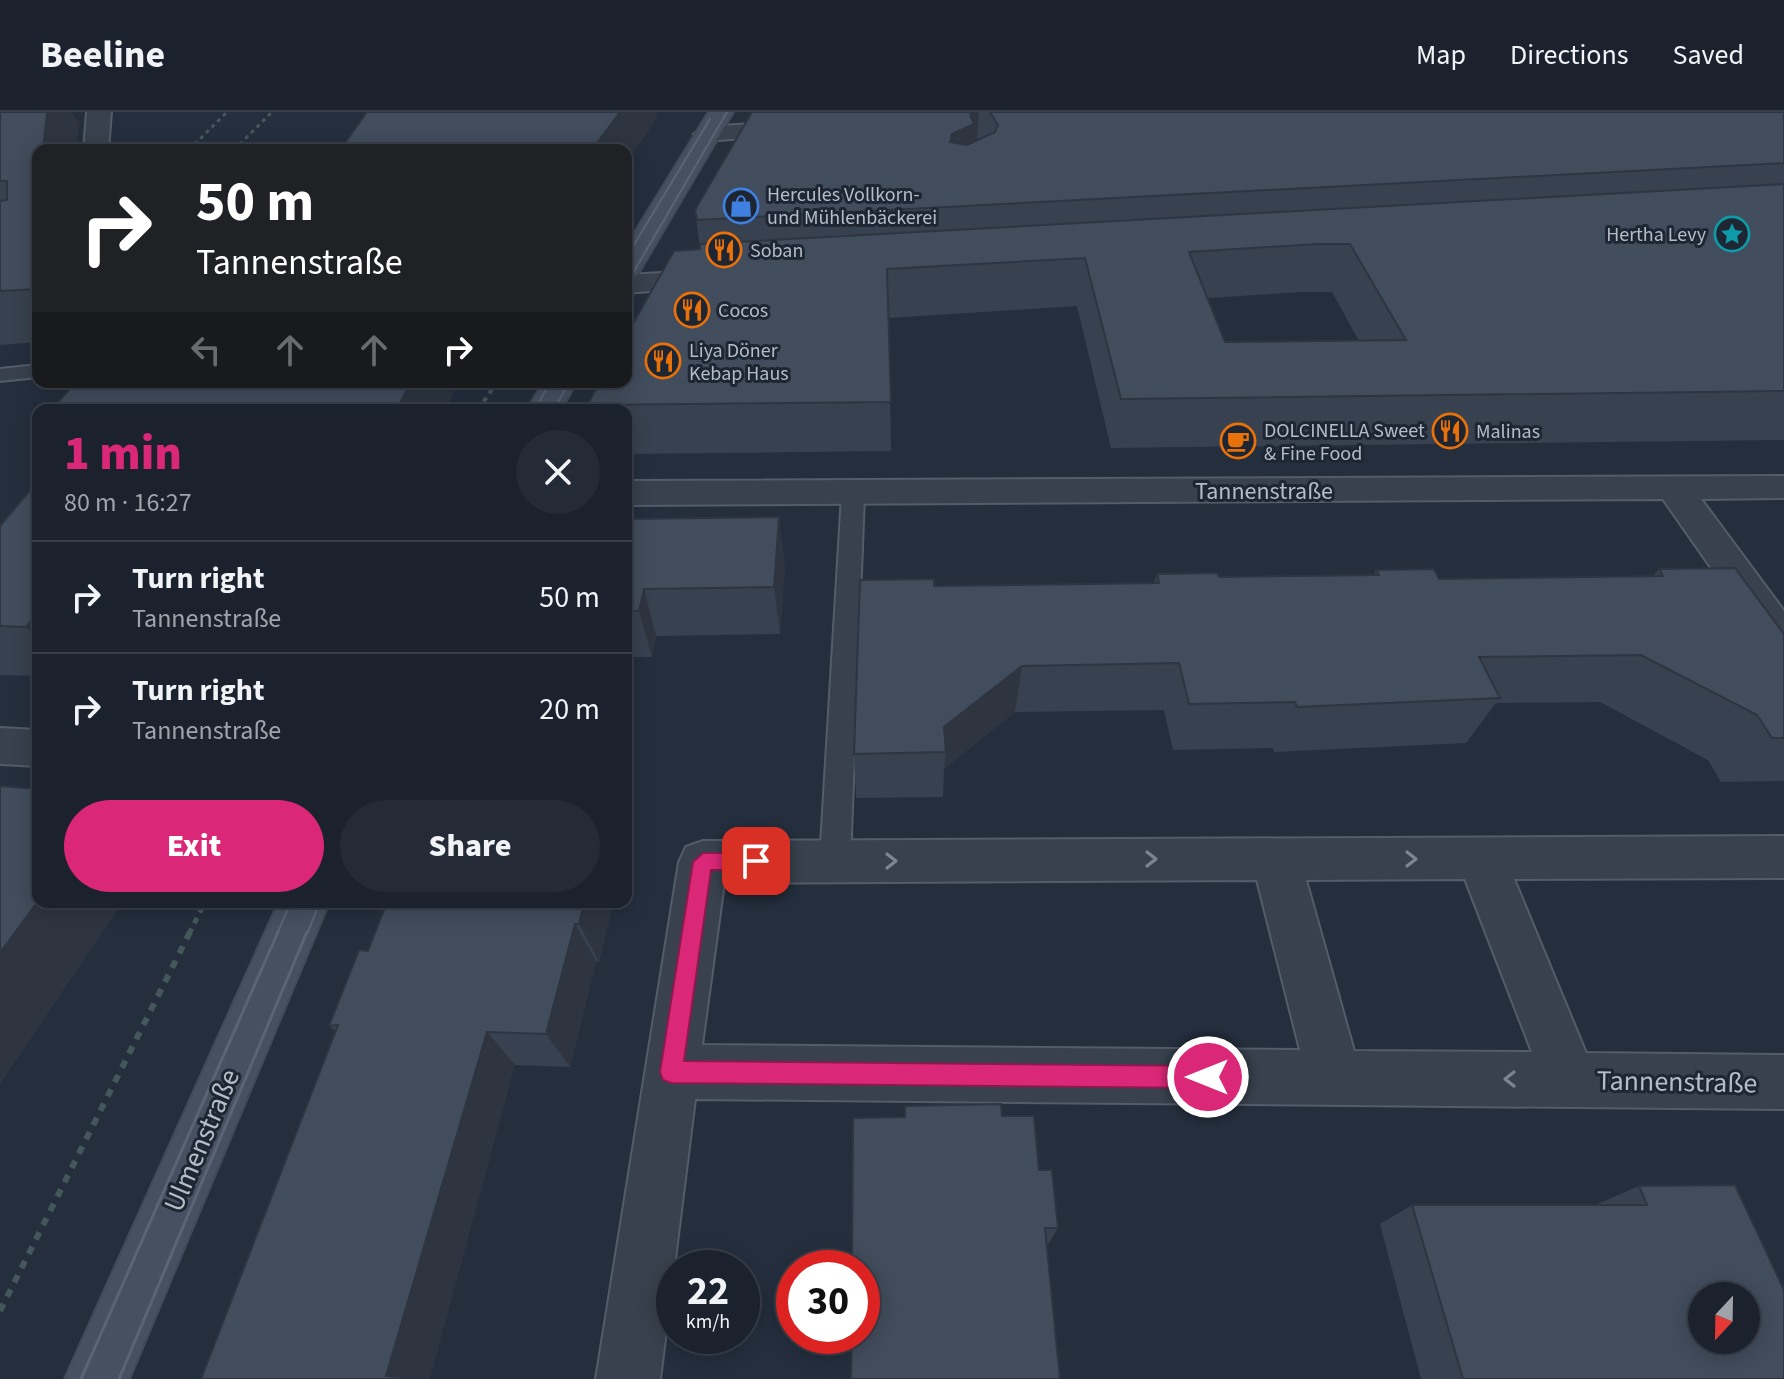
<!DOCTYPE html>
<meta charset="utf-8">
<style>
body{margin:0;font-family:"Source Sans 3",sans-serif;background:#242a36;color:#f1f3f6;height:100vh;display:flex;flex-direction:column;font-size:30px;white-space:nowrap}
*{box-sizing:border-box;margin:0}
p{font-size:26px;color:#a0a4aa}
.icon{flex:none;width:44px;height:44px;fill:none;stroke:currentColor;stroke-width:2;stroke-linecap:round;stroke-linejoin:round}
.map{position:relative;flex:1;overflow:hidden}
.sheet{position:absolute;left:32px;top:292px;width:600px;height:504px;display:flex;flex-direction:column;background:#1b222e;border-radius:16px;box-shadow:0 4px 20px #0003,0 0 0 2px #393f4a}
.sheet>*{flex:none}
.guide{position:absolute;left:32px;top:32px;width:600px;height:244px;border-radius:16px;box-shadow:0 4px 20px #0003,0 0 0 2px #393f4a;background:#202124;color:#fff;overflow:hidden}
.needle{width:52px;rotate:202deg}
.fabs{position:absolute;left:1688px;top:1170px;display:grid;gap:16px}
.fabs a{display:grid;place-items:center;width:72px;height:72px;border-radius:50%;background:#1b222e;box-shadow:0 4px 20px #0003,0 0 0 2px #393f4a;font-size:40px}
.speed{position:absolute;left:656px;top:1138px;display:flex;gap:16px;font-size:40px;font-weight:700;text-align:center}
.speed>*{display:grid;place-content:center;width:104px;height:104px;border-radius:50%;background:#1b222e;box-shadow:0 4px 20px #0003,0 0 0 2px #393f4a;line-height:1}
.speed small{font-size:20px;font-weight:400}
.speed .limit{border:12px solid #d22;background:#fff;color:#111}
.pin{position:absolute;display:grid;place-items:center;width:68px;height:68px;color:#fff;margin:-34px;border-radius:16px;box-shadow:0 4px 12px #0006}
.me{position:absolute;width:88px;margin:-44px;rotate:270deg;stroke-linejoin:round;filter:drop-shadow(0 0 6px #0008)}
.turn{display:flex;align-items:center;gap:28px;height:168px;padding:0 32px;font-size:36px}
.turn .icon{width:104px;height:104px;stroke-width:2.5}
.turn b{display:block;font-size:56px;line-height:68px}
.lanes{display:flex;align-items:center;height:76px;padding:0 32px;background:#0003;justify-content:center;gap:40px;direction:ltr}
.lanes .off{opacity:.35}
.round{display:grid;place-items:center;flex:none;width:84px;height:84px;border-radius:42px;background:#242a36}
.head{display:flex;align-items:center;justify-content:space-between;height:136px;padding:0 32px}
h1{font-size:48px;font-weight:800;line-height:60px;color:#db2777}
.cta{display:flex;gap:16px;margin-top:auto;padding:16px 32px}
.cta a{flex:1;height:92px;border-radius:48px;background:#db2777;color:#fff;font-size:32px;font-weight:800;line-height:92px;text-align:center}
.cta a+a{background:#242a36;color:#f1f3f6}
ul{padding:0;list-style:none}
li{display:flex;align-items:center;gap:24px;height:112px;padding:0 32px;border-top:2px solid #393f4a}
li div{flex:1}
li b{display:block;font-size:30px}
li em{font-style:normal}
header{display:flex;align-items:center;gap:48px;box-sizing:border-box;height:112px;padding:0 40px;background:#1b222e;border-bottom:2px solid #393f4a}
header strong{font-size:38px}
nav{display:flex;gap:44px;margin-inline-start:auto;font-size:28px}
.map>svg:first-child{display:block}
</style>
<header>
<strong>Beeline</strong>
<nav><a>Map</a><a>Directions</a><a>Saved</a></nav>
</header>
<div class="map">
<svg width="1784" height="1267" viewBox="0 0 1784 1267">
<rect width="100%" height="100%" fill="#242e3d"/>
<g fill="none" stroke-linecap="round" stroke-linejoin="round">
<!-- service casing -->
<g stroke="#535c68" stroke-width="4">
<g id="service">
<polygon points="38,253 38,265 0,269 0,257"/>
<polygon points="853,376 864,383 850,749 846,758 835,762 824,758 820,749 842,383"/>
</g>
</g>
<!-- minor casing -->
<g stroke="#535c68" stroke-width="4">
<g id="minor">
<polygon points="87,0 111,0 108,38 84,38"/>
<polygon points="801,9 813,16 809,21 706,29 694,22 706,15"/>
<polygon points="715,158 725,161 729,167 725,173 626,181 626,163"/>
<polygon points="1784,364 1784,386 1701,387 1784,499 1784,544 1770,540 1663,387 626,393 626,369"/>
<polygon points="0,616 38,618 38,654 0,652"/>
<path d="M 1784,724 L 1784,766 L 1514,767 L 1586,941 L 1784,943 L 1784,997 L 695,987 L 660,1267 L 596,1267 L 679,750 L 686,735 L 703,729 ZM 1465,767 L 1532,940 L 1354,939 L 1306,768 ZM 1257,768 L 1300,938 L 702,933 L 724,771 Z"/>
</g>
</g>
<!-- secondary casing -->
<g stroke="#414a56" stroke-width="4">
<g id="secondary">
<polygon points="709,0 733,0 640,158 636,164 626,167 626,135"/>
<polygon points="544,270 576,270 561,298 527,298"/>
<polygon points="279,790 329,790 129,1267 65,1267"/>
</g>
</g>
<!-- path-far3 -->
<g stroke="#44585b" stroke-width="3" stroke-dasharray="4 4" stroke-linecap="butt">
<polyline points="189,38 227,0"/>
<polyline points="234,38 272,0"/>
</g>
<!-- path-far2 -->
<polyline stroke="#44585b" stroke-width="4" stroke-dasharray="5 5" stroke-linecap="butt" points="478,298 497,270"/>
<!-- path-far1 -->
<polyline stroke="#44585b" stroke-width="5" stroke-dasharray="6 6" stroke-linecap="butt" points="189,822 205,790"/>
<!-- path -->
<polyline stroke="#44585b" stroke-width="6" stroke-dasharray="8 8" stroke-linecap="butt" points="0,1199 190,820"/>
<!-- service -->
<use href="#service" fill="#38414d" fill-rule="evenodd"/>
<!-- minor -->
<use href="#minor" fill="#38414d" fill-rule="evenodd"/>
<!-- secondary -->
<use href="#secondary" fill="#465060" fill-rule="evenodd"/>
<!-- tram-far1 -->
<g stroke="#5a6474" stroke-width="2">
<polyline points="626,146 710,7"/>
<polyline points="626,173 727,0"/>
<polyline points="534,298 551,270"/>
<polyline points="553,298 570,270"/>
<polyline points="277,822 291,790"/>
<polyline points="307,822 320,790"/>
</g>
<!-- tram -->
<g stroke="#5a6474" stroke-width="3">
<polyline points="81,1267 278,820"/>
<polyline points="119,1267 307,820"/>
</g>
</g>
<!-- wall -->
<g fill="#38414f" fill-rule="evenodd">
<polygon points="0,0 79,11 38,38 38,230 0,233"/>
<path d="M 752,0 L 1784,0 L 1784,328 L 1111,336 L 1077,194 L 889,206 L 891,339 L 626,342 L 626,298 L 589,298 L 587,293 L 700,137 L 695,98 ZM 1302,180 L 1332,180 L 1359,229 L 1225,230 L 1208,186 Z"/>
<polygon points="459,270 445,298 51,298"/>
<polygon points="38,312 38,329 31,320"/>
<polygon points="38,369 38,564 0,563 0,414"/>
<polygon points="626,407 785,453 780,522 656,524 652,545 626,545"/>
<polygon points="1659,457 1784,522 1784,669 1721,670 1708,648 1600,590 1496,591 1466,631 1274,640 1273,636 1173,638 1164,598 1015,600 944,657 943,685 856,686 854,642 934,474 1154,471 1157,462 1219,465 1374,463 1376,458 1439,467 1653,464"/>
<polygon points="387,790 613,790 599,850 596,849 570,955 515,953 335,919 329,914 368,839"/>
<polygon points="1002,1004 1039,1058 1058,1116 1047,1134"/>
<polygon points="1639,1074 1784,1267 1421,1267 1380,1112 1412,1093 1595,1093"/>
</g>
<!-- shaded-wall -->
<g fill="#2e3540">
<polygon points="47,0 72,0 79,11 77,38 43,38"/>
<polygon points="620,0 656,0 657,6 626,52 626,38 592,38"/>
<polygon points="974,0 979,0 976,41 950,30 952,22"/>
<polygon points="411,270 459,270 445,298 401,298 399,293"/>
<polygon points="779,405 785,453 780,522 774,475"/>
<polygon points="644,477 656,524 652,545 639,499"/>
<polygon points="38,500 38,527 26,515"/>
<polygon points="1022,554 1015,600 944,657 946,640 944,615"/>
<polygon points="38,789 38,790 123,790 0,972 0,841"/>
<polygon points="584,790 613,790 599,850 579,812"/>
<polygon points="575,812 596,849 570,955 546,922"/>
<polygon points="487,920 515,953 430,1267 398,1267 386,1264"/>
</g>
<!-- building -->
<g fill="#414c5c" stroke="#2e3540" stroke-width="2" fill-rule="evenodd">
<polygon points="0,0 47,0 43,38 38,38 38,77 36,90 38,90 38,177 0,179 0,89 7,88 7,69 0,69"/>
<polygon points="367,0 620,0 592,38 340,38"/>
<polygon points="752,0 974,0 970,3 974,12 952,22 950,30 967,33 995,20 998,13 990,0 1784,0 1784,51 697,108 695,98"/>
<path d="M 1784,72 L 1784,279 L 1121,287 L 1085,146 L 887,157 L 891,290 L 587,293 L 600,270 L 626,270 L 626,224 L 674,139 L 700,137 L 700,132 ZM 1318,132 L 1350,132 L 1406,228 L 1225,230 L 1189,140 Z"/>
<polygon points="76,270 411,270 399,293 389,293 386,298 51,298"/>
<polygon points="38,312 38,320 31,320"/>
<polygon points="38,369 38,500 26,515 0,514 0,414"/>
<polygon points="779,405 774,475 644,477 639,499 626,499 626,407"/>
<polygon points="1735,456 1784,522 1784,626 1772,626 1757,603 1641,543 1479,545 1500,586 1297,595 1295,590 1189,592 1179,551 1022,554 944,615 946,640 854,642 860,468 934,467 934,474 1159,471 1157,462 1217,461 1219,465 1379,463 1376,458 1434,457 1439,467 1663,464 1659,457"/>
<polygon points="0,674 38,677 38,789 0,841"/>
<polygon points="387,790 584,790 579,812 575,812 546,922 487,920 386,1264 419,1266 418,1267 201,1267 338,913 329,914 359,838 368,839"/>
<polygon points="1001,992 1002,1004 1034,1004 1039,1058 1052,1058 1058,1116 1045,1116 1060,1267 851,1267 852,1224 862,1224 862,1156 852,1156 853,1006 905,1005 905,994"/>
<path d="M 1735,1073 L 1784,1178 L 1784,1267 L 1463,1267 L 1412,1093 L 1647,1093 L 1639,1074 ZM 1702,1184 L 1746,1184 L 1746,1228 L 1702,1228 Z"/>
</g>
<!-- one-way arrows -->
<defs><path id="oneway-chevron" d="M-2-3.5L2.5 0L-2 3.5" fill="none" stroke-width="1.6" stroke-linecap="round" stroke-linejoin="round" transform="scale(2)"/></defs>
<g stroke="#7c8591">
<use href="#oneway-chevron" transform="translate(1151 747)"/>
<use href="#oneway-chevron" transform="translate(1411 747)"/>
<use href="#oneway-chevron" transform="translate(891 749)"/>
<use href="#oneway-chevron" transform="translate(1510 967) rotate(-180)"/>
</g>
<!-- route -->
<polygon fill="#db2777" stroke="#8e194d" stroke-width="2" points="703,741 756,741 765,749 756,758 711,758 684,949 1208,954 1216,957 1219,965 1216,973 1208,976 671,971 663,968 660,960 693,750"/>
<!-- icons -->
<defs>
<g id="shop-ring" transform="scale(1.8)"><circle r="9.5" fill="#1d2632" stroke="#3f7fe0" stroke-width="1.5"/><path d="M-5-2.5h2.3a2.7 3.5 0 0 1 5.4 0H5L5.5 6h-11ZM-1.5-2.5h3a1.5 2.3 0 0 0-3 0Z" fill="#3f7fe0"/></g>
<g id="sight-ring" transform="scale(1.8)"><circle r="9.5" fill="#1d2632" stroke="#0f9aa8" stroke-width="1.5"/><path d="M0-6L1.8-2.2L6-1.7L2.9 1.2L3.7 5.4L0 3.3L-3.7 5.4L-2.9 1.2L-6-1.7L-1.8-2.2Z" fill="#0f9aa8"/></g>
<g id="restaurant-ring" transform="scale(1.8)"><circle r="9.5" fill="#1d2632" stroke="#e8710a" stroke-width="1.5"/><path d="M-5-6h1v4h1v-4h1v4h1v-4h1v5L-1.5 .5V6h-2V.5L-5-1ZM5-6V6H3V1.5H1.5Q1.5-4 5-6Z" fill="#e8710a"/></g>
<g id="cafe-ring" transform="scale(1.8)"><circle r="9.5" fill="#1d2632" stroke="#e8710a" stroke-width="1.5"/><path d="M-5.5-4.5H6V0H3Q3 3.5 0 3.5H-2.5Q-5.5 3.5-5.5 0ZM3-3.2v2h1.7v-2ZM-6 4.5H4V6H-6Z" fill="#e8710a"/></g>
</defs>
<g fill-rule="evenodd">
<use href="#shop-ring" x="741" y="94"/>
<use href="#sight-ring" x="1732" y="122"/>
<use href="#restaurant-ring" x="724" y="138"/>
<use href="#restaurant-ring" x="692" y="198"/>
<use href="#restaurant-ring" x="663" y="249"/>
<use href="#restaurant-ring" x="1450" y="319"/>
<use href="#cafe-ring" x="1238" y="329"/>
</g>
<g text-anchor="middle" stroke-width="6" stroke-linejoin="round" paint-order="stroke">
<!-- far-poi labels -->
<g font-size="20" fill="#b4bcc8" stroke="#1d2632" text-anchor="start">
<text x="767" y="89">Hercules Vollkorn-<tspan x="767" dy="23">und Mühlenbäckerei</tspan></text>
<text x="1706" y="129" text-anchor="end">Hertha Levy</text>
<text x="750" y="145">Soban</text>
<text x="718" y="205">Cocos</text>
<text x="689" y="245">Liya Döner<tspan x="689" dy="23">Kebap Haus</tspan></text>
<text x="1264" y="325">DOLCINELLA Sweet<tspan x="1264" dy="23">&amp; Fine Food</tspan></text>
<text x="1476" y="326">Malinas</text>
</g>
<!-- street labels -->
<g font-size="24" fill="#b4bcc8" stroke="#1d2632">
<text x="1264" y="387">Tannenstraße</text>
</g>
<!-- near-street labels -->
<g font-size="28" fill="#b4bcc8" stroke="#1d2632">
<text transform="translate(1677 969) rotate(1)" y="10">Tannenstraße</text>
<text transform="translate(201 1028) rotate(-67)" y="10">Ulmenstraße</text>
</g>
</g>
</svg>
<div class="fabs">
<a><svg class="needle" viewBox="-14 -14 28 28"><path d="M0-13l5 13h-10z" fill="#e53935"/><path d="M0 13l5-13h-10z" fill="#a0a4aa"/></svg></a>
</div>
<div class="speed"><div>22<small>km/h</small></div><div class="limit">30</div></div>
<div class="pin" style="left:756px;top:749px;background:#d93025"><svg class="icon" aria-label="arrive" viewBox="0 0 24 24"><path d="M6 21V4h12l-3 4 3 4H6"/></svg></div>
<svg class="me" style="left:1208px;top:965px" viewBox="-20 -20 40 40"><circle r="17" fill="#db2777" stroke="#fff" stroke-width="3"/><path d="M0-11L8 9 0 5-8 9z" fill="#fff"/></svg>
<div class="guide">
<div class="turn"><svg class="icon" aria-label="right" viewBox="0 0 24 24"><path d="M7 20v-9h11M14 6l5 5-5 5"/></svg><div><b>50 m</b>Tannenstraße</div></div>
<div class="lanes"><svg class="icon off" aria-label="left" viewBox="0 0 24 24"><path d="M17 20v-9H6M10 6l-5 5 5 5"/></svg><svg class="icon off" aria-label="ahead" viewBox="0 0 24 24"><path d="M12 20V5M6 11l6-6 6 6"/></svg><svg class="icon off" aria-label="ahead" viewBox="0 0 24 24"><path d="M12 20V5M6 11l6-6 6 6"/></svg><svg class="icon" aria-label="right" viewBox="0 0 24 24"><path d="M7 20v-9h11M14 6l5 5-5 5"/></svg></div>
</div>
<section class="sheet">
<div class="head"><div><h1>1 min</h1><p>80 m · 16:27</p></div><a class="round"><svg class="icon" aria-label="close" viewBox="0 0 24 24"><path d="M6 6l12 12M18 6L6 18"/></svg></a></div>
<ul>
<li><svg class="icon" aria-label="right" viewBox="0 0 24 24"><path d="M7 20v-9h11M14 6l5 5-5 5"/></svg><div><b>Turn right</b><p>Tannenstraße</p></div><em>50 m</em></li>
<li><svg class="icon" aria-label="right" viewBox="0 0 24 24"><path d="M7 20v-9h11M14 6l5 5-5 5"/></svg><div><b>Turn right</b><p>Tannenstraße</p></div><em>20 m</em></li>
</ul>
<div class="cta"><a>Exit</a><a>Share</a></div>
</section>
</div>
